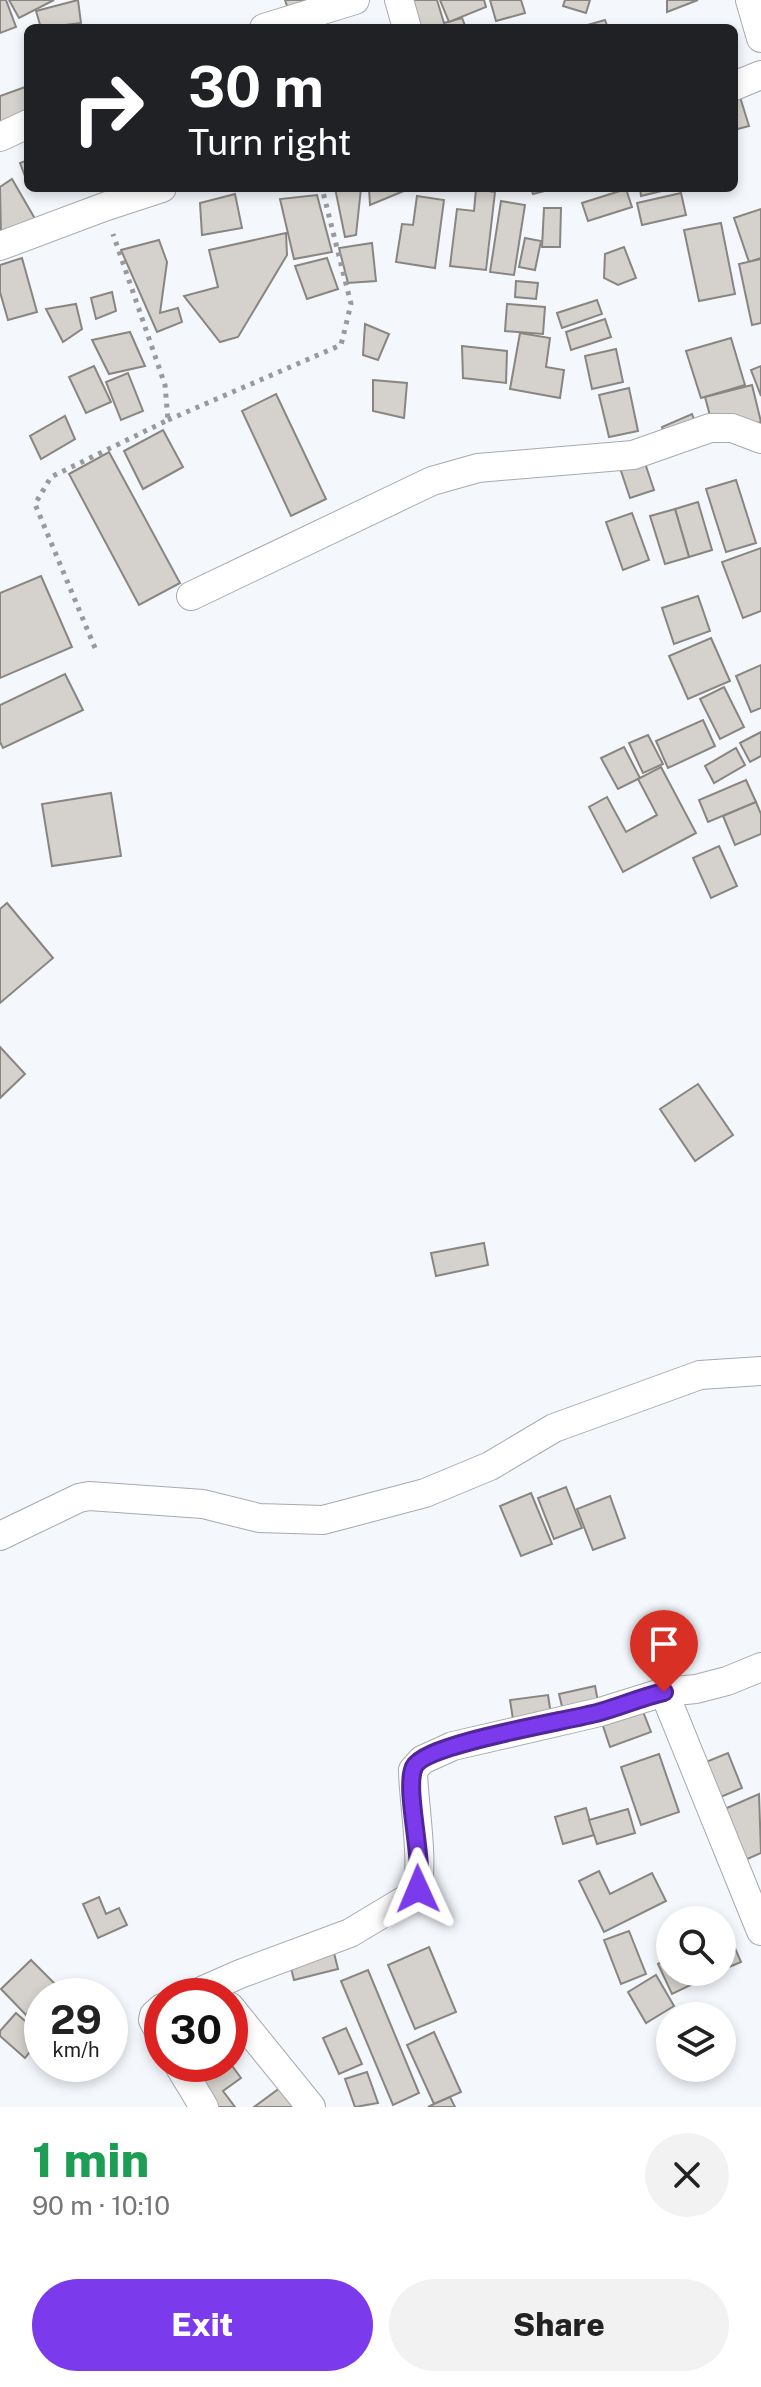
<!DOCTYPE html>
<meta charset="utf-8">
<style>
body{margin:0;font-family:"Public Sans",sans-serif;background:#f2f2f2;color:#222;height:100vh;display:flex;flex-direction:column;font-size:30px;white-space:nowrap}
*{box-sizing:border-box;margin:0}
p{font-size:26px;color:#767676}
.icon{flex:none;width:44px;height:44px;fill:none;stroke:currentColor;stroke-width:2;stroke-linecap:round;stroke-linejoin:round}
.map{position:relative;height:2107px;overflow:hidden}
.side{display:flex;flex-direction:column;background:#fff;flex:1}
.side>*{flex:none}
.top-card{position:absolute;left:24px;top:24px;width:714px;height:168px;border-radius:12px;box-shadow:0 4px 12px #0003;background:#202124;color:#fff;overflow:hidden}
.buttons{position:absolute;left:656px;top:1906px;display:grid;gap:16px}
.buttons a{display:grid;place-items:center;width:80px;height:80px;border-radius:50%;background:#fff;box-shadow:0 4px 12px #0003;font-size:40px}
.speed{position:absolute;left:24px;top:1978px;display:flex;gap:16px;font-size:40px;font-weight:700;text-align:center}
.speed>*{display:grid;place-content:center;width:104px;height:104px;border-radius:50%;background:#fff;box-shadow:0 4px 12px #0003;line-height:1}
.speed small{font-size:20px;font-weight:400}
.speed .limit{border:12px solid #d22;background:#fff;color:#111}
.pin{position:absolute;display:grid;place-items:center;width:68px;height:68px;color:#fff;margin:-82px -34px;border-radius:50% 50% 50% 0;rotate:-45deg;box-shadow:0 0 8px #0007}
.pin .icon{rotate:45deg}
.me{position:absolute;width:88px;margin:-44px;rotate:359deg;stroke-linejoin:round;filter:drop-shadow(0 0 6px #0008)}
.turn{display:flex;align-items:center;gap:28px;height:168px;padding:0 32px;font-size:36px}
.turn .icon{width:104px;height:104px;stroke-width:2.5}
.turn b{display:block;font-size:56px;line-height:68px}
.round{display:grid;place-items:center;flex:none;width:84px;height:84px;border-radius:42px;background:#f2f2f2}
.headline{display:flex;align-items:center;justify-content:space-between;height:136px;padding:0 32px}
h1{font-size:48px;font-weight:800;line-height:60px;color:#1e9e55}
.cta{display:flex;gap:16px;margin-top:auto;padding:16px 32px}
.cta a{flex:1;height:92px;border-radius:48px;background:#7c3aed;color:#fff;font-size:32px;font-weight:800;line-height:92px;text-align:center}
.cta a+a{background:#f2f2f2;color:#222}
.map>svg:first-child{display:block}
</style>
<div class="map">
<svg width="761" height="2107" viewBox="0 0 761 2107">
<rect width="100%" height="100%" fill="#f4f7fc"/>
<!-- building -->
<g fill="#d5d2cd" stroke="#898682" stroke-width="2">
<polygon points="0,0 6,0 16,27 0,33"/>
<polygon points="9,0 54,0 19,18"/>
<polygon points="78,0 81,23 41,28 36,11"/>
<polygon points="285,0 339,0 288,9"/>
<polygon points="413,0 437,0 444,23 462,18 466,28 419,28"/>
<polygon points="440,0 484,0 486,7 449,22"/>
<polygon points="490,0 521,0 525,13 496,21"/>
<polygon points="565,0 590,0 586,13 563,6"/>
<polygon points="667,0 698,0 667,12"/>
<polygon points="605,20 608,28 577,28"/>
<polygon points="28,86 28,115 0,125 0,96"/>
<polygon points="740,97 749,126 734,130 734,98"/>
<polygon points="28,160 28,184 20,163"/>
<polygon points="12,179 38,224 1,236 0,187"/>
<polygon points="335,188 361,188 356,235 345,237"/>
<polygon points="369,188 411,188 370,205"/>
<polygon points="531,188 556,188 533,194"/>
<polygon points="640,188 674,188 641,196"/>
<polygon points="476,189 495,192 486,270 450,266 457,209 474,211"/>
<polygon points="626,189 632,207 588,221 582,203"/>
<polygon points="681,193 686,215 642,225 637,203"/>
<polygon points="235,194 242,228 202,235 200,203"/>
<polygon points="317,195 332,252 294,259 280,199"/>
<polygon points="417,196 444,200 435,268 396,262 402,224 413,225"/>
<polygon points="501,201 525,205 514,275 490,272"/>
<polygon points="544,208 561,208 560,247 542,247"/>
<polygon points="761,209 761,258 749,262 734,218"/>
<polygon points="721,223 735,294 699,301 684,230"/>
<polygon points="286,233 287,255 238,337 220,342 184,296 218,287 209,250"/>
<polygon points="525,238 541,241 535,270 519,267"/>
<polygon points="159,240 167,262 160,313 178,308 182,322 157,332 121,250"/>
<polygon points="372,243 376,281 348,283 339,248"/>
<polygon points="624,247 636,278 618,285 604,278 605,254"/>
<polygon points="22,258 37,312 8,320 0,292 0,265"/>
<polygon points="327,258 338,289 307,299 295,266"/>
<polygon points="761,259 761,323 752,325 739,264"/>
<polygon points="516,281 538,283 536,299 515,297"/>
<polygon points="112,292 116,311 96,319 91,298"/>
<polygon points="597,300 602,314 562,328 557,313"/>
<polygon points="76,304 82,329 63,342 46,309"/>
<polygon points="507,304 545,307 543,334 505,331"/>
<polygon points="605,319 611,337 571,350 566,332"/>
<polygon points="365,324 389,334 378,360 363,355"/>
<polygon points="130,332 145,366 109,374 92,340"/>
<polygon points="520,333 550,338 546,367 564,370 560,398 510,389"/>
<polygon points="731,338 745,385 701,398 686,351"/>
<polygon points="462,346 507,351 506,383 463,378"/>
<polygon points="616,349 623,382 592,389 585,356"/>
<polygon points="94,366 111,402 86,413 69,377"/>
<polygon points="761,366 761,396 751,370"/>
<polygon points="128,373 143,411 121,420 106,382"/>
<polygon points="373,380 407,383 404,418 373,411"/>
<polygon points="752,385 761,422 741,428 712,423 705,397"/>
<polygon points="629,388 638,431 609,437 599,395"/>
<polygon points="276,394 326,499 291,516 242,411"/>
<polygon points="692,414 696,425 666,437 662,427"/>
<polygon points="65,416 75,439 41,459 30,436"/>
<polygon points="163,430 183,467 143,489 124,451"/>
<polygon points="109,452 180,583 139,605 69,474"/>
<polygon points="643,457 654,490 630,498 619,465"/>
<polygon points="736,480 756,543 726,552 706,489"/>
<polygon points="698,502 712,550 689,557 675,509"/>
<polygon points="675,509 689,557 665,564 650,516"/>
<polygon points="632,513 649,560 623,570 606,522"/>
<polygon points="761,548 761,611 743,618 722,562"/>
<polygon points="41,576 72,647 0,678 0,593"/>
<polygon points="698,596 710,631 674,644 662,608"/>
<polygon points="711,638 730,681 688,699 669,656"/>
<polygon points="761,665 761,708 751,712 736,676"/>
<polygon points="65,674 83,710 3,748 0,742 0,705"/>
<polygon points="724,687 744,727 720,739 700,699"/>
<polygon points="703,720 715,746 668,768 656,741"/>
<polygon points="761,732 761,756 750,762 740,743"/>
<polygon points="648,735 663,764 643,773 629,743"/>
<polygon points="624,747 640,778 618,789 601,758"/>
<polygon points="736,748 745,765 714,783 705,766"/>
<polygon points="661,767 696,833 623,872 589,807 607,797 626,832 657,815 638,779"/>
<polygon points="746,780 756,802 708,822 699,800"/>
<polygon points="111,793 121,856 52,866 42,804"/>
<polygon points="756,802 761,814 761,834 735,845 723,816"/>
<polygon points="719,846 737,886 711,898 693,858"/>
<polygon points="7,903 53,958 0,1003 0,909"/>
<polygon points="0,1047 25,1074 0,1098"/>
<polygon points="698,1084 733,1135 695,1161 660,1109"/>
<polygon points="484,1243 488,1265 436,1276 431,1253"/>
<polygon points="566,1487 582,1528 554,1539 538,1498"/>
<polygon points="531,1493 552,1544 521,1556 500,1506"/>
<polygon points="610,1496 625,1538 593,1550 577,1509"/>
<polygon points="595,1686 599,1707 564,1715 559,1694"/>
<polygon points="548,1695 552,1721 514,1726 510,1700"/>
<polygon points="642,1709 651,1732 610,1747 602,1723"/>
<polygon points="728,1753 742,1788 716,1799 701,1764"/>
<polygon points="659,1754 679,1812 641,1825 621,1767"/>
<polygon points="759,1794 761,1853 743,1861 720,1811"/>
<polygon points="586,1808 594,1835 563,1844 555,1817"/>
<polygon points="628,1809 635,1833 597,1844 589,1820"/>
<polygon points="599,1871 610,1894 652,1873 666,1901 604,1932 579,1881"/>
<polygon points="99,1897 106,1914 119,1908 127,1925 98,1938 83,1904"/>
<polygon points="724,1923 741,1962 722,1970 722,1924"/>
<polygon points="629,1931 646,1974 621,1984 604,1940"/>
<polygon points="332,1945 338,1969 294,1980 288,1956"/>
<polygon points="429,1947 456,2012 415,2029 388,1965"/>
<polygon points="670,1957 670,1972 695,1972 699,1981 672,1994 658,1964"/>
<polygon points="31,1960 56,1985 42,1996 26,2015 1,1989"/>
<polygon points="368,1970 419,2093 393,2105 341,1981"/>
<polygon points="656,1975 674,2006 646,2023 628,1992"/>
<polygon points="16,2013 42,2036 25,2058 0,2036 0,2031"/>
<polygon points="346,2028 362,2064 339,2074 323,2038"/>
<polygon points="434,2032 461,2092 434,2104 407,2045"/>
<polygon points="230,2063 241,2078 223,2091 235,2107 212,2107 194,2064 204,2064 211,2073 224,2064"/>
<polygon points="367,2072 378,2103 355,2107 345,2079"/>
<polygon points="284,2085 300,2107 254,2107"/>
<polygon points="450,2097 455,2107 428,2107 434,2104"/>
</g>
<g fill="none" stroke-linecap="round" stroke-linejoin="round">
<!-- street casing -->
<g stroke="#a7aaae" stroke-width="30">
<g id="street">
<polyline points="399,0 407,28"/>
<polyline points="750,0 761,38"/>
<polyline points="264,28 355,0"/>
<polyline points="734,86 761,75"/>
<polyline points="0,137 28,124"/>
<polyline points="0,246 104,207 162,188"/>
<polyline points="191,596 432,481 478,468 633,455 710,428 732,428 761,439"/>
<polyline points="0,1536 79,1498 89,1496 203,1504 259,1518 323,1520 425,1493 490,1466 554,1428 700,1375 761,1371"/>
<polyline points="664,1692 761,1931"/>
<path d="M 190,1996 L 240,1974 L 350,1933 L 415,1894 C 426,1872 413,1799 413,1770 L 422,1760 L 453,1746 L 600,1712 L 664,1692 L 696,1689 L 727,1681 L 761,1667"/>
<polyline points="230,2007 311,2107"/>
<polyline points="162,2008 154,2015 153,2020 162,2037"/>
<polyline points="178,2064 204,2107"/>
</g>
</g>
<!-- path -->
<g stroke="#989a9d" stroke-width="5" stroke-dasharray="4 6" stroke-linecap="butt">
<polyline points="168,420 341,345 351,304 322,188"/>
<polyline points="95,648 35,504 51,477 168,420 165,385 113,234"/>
</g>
<!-- street -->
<use href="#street" stroke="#fff" stroke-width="28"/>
</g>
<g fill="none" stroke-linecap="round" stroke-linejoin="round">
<!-- route casing -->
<g stroke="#51269a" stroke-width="20">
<path id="route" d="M 418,1889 C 424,1858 404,1789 414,1767 C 425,1743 569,1721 600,1712 C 622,1706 642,1697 664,1692"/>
</g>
<!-- route -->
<use href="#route" stroke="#7c3aed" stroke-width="14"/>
</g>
</svg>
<div class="buttons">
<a><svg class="icon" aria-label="search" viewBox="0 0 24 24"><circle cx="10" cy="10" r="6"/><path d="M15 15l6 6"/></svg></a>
<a><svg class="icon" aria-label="layers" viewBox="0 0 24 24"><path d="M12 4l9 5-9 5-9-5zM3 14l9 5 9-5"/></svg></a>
</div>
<div class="speed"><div>29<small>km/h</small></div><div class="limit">30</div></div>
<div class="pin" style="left:664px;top:1692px;background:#d93025"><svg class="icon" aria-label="arrive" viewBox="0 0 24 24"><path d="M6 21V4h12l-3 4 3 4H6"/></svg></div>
<svg class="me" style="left:418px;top:1889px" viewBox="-20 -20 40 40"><path d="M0-17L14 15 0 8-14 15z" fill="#7c3aed" stroke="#fff" stroke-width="4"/></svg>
<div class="top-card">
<div class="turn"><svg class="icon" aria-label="right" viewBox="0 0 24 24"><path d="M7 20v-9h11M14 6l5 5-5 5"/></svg><div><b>30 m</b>Turn right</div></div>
</div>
</div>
<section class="side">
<div class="headline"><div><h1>1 min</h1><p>90 m · 10:10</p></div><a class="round"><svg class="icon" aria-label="close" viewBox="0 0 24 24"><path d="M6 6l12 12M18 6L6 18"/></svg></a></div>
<div class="cta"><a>Exit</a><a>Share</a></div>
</section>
